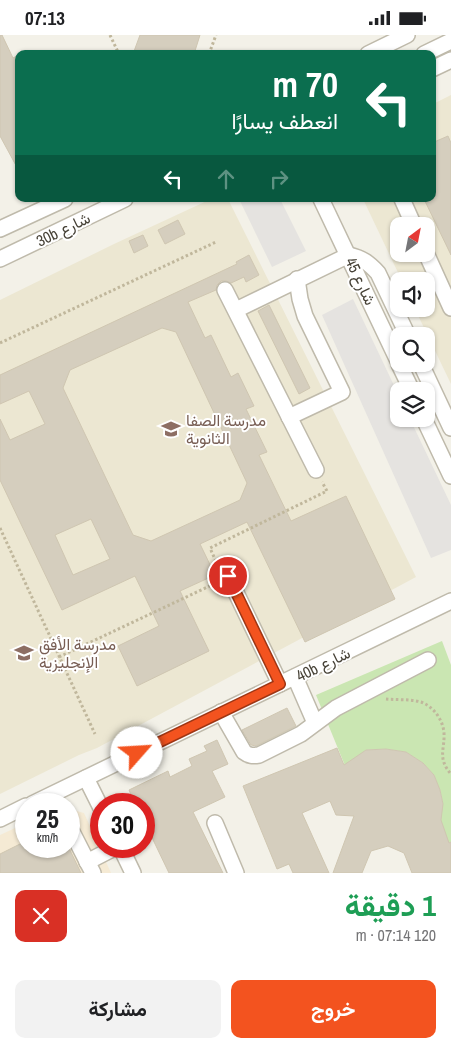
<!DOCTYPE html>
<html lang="ar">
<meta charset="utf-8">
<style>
body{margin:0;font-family:"Archivo Narrow",Vazirmatn,sans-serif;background:#f2f2f2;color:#202124;direction:rtl;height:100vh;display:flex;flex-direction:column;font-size:19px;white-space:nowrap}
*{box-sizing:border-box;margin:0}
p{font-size:16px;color:#757577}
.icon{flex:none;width:28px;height:28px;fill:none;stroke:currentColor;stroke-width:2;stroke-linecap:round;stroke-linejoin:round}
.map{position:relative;height:838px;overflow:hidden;direction:ltr}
.panel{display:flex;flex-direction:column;background:#fff;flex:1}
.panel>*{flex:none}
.banner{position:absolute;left:15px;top:15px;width:421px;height:152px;border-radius:10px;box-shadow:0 1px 4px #0004;direction:rtl;background:#0b6e4f;color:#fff;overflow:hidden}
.needle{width:32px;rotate:32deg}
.tools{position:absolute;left:390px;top:182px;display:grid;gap:10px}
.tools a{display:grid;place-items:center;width:45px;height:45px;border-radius:10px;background:#fff;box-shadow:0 1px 4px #0004;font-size:25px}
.speed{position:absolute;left:15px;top:758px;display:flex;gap:10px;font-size:25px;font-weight:700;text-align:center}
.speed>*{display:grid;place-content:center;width:65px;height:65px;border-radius:50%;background:#fff;box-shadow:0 1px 4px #0004;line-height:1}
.speed small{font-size:12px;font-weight:400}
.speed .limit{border:8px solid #d22;background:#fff;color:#111}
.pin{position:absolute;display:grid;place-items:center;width:42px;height:42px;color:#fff;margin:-21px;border:2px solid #fff;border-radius:50%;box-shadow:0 1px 5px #0007}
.me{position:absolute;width:55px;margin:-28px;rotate:64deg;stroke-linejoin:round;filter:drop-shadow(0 0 4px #0008)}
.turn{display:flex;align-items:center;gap:18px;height:105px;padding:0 15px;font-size:22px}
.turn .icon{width:65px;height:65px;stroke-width:2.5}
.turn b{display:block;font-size:35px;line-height:42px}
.lanes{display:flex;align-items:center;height:48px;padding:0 15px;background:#0003;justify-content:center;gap:25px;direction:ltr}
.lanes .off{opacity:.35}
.round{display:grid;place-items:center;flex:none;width:52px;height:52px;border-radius:10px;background:#f2f2f2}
.head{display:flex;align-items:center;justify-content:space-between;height:85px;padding:0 15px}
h1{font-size:30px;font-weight:700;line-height:38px;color:#1e9e55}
.primary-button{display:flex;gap:10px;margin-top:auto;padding:10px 15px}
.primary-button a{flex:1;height:58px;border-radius:10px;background:#f3531f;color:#fff;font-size:20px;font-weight:700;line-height:58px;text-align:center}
.primary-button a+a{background:#f2f2f2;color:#202124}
.status{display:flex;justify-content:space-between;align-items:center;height:35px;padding:0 25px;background:#fff;direction:ltr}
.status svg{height:14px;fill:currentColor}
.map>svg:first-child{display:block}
</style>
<div class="status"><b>07:13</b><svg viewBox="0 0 49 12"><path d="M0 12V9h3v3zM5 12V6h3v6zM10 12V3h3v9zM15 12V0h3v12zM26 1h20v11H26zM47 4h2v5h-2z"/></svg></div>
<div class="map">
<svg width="451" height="838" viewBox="0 0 451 838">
<rect width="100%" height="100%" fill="#f3f1e8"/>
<!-- commercial -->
<polygon fill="#f5ead4" points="69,774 84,778 111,838 0,838 0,800 26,788 26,811 69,811"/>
<!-- education -->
<g fill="#ece7d2" fill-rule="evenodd">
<path d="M 451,60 L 451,349 L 415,274 L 426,274 L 426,246 L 402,246 L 363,164 L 432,164 L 433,69 ZM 399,191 L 426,191 L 426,219 L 399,219 Z"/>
<polygon points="211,164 228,164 416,542 97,713 79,720 0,759 0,265 114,209"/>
</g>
<!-- green -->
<polygon fill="#cae6b2" points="442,606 451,630 451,807 449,808 422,795 443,769 440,755 434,740 423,728 406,717 386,714 366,715 346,733 316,660"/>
<!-- parking -->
<g fill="#e5e3e0">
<polygon points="239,164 280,164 306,216 272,232"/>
<polygon points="353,264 399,361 399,384 410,384 451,470 451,515 431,523 322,280"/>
</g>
<!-- building -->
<g fill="#d5cebe" stroke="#cfc6b1" fill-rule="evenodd">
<polygon points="0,0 2,0 13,23 19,20 19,136 0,101"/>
<polygon points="140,0 200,0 194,19 133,19"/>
<polygon points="448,101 451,108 451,220 424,164 432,164 432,108"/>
<polygon points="178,185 185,199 165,209 158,195"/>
<polygon points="143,200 148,211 134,218 129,206"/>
<path d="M 249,220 L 259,240 L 246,247 L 244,242 L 231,248 L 226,246 L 221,246 L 217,250 L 216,255 L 188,267 L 205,303 L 211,300 L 231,342 L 238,338 L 254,371 L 246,374 L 267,417 L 259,420 L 291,486 L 346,461 L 395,564 L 305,607 L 247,487 L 200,509 L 215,540 L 180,556 L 209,616 L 137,651 L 118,611 L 159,591 L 135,541 L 62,575 L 0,445 L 0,384 L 10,405 L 45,389 L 29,356 L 0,369 L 0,340 L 237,229 L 236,227 ZM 162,293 L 176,297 L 247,448 L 240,465 L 151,506 L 133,500 L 63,353 L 70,335 ZM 91,484 L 110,524 L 73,540 L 55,500 Z"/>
<polygon points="269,270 310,353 299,359 258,276"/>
<polygon points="287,673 296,691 256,711 251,710 242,695"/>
<polygon points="217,705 228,729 212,736 225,762 193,777 223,838 169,838 144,786 144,769 135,769 129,755 168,736 170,742 192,731 189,724 207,716 204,711"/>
<polygon points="337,713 344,730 366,715 386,714 406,717 423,728 434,740 440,755 443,769 441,785 449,808 451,807 451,838 412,838 404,818 388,811 371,816 362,838 333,838 354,781 336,780 330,766 302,778 329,838 293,838 289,829 277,834 243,751"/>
<polygon points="26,806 26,811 68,811 81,838 0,838 0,819"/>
</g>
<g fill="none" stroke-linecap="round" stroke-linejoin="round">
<!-- minor casing -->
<g stroke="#bfbaab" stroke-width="18">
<g id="minor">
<polyline points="368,19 407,0"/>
<polyline points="424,19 451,6"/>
<polyline points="432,34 451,25"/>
<polyline points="321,164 399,328"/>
<polyline points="402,164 414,191"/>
<polyline points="0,194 65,164"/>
<polyline points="426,218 451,273"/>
<polyline points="0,224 125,164"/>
<polyline points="225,255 316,435"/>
<path d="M 236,275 L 349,220 C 362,223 369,228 378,238 L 408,301"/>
<polyline points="399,329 412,356"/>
<polyline points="421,329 451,393"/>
<polyline points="289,382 342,357 305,281 300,264 297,244"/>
<polyline points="424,384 451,441"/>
<polyline points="228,541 280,649"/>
<polyline points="295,642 315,688"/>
<path d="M 221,677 L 244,717 C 249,721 253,721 259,720 L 301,699 L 336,673 L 428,625"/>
<polyline points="86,743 101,773"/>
<polyline points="32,769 451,566"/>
<polyline points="0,784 26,771"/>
<polyline points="215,788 236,838"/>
<polyline points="69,791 93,838"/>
<polyline points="120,811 133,838"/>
<polyline points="87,827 118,811"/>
</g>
</g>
<!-- path -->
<g stroke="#c0b79c" stroke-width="3" stroke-dasharray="2.5 2.5" stroke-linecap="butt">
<polyline points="110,0 119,19"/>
<polyline points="209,19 216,0"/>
<polyline points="0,308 216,207"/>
<polyline points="0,493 95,699"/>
<polyline points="218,531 210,513 327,456 322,447"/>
<polyline points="59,622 216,548"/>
<path d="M 386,664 C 397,665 410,664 421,667 C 434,672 443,685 444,698 C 445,714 437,723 451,739"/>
</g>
<!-- minor -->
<use href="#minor" stroke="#fff" stroke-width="15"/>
</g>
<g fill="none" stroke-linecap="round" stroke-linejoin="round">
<!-- route casing -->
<g stroke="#9e3614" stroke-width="12">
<polyline id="route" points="137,718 280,649 228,541"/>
</g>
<!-- route -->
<use href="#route" stroke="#f3531f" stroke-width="9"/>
</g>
<!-- icons -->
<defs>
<g id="school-bare" transform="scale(1.5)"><path d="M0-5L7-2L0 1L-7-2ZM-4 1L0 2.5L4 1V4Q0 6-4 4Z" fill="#8d6e63" stroke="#fff" stroke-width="2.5" paint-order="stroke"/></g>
</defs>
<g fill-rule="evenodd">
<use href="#school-bare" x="171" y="394"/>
<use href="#school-bare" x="24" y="618"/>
</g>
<g text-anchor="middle" stroke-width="4" stroke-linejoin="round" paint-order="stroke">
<!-- street labels -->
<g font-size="16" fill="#474237" stroke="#fff">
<text transform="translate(63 194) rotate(-26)" y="6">30b شارع</text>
<text transform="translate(361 246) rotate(65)" y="6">شارع 45</text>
<text transform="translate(323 629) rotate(-26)" y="6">40b شارع</text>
</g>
<!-- education labels -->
<g font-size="16" fill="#785e54" stroke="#fff" text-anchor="start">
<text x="186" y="391">مدرسة الصفا<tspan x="186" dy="18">الثانوية</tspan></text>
<text x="39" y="615">مدرسة الأفق<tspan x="39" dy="18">الإنجليزية</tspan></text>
</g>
</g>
</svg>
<div class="tools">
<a><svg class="needle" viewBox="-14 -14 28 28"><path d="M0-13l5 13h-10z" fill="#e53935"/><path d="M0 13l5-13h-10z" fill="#757577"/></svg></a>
<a><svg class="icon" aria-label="sound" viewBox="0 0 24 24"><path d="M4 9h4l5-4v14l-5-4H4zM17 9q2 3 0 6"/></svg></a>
<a><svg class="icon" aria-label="search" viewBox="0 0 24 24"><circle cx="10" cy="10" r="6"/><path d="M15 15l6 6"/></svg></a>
<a><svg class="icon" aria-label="layers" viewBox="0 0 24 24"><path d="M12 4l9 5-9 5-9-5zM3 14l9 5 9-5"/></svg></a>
</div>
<div class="speed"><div>25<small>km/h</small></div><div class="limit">30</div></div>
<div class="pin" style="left:228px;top:541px;background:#d93025"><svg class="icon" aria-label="arrive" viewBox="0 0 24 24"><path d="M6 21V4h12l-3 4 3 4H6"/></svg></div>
<svg class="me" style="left:137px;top:718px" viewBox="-20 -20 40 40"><circle r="19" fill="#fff"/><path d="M0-13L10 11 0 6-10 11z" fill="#f3531f"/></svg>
<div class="banner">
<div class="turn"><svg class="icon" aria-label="left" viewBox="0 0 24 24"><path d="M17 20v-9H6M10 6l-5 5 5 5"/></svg><div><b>70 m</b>انعطف يسارًا</div></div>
<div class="lanes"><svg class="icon" aria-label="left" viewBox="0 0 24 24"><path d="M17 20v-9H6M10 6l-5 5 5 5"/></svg><svg class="icon off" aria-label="ahead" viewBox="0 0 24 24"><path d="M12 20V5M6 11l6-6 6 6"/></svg><svg class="icon off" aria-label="right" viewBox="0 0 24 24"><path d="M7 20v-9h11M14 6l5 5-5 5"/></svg></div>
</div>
</div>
<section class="panel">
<div class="head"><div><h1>1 دقيقة</h1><p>120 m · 07:14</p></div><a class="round" style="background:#d93025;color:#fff"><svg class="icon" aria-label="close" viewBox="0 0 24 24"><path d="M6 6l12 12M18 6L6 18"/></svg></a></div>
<div class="primary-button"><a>خروج</a><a>مشاركة</a></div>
</section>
